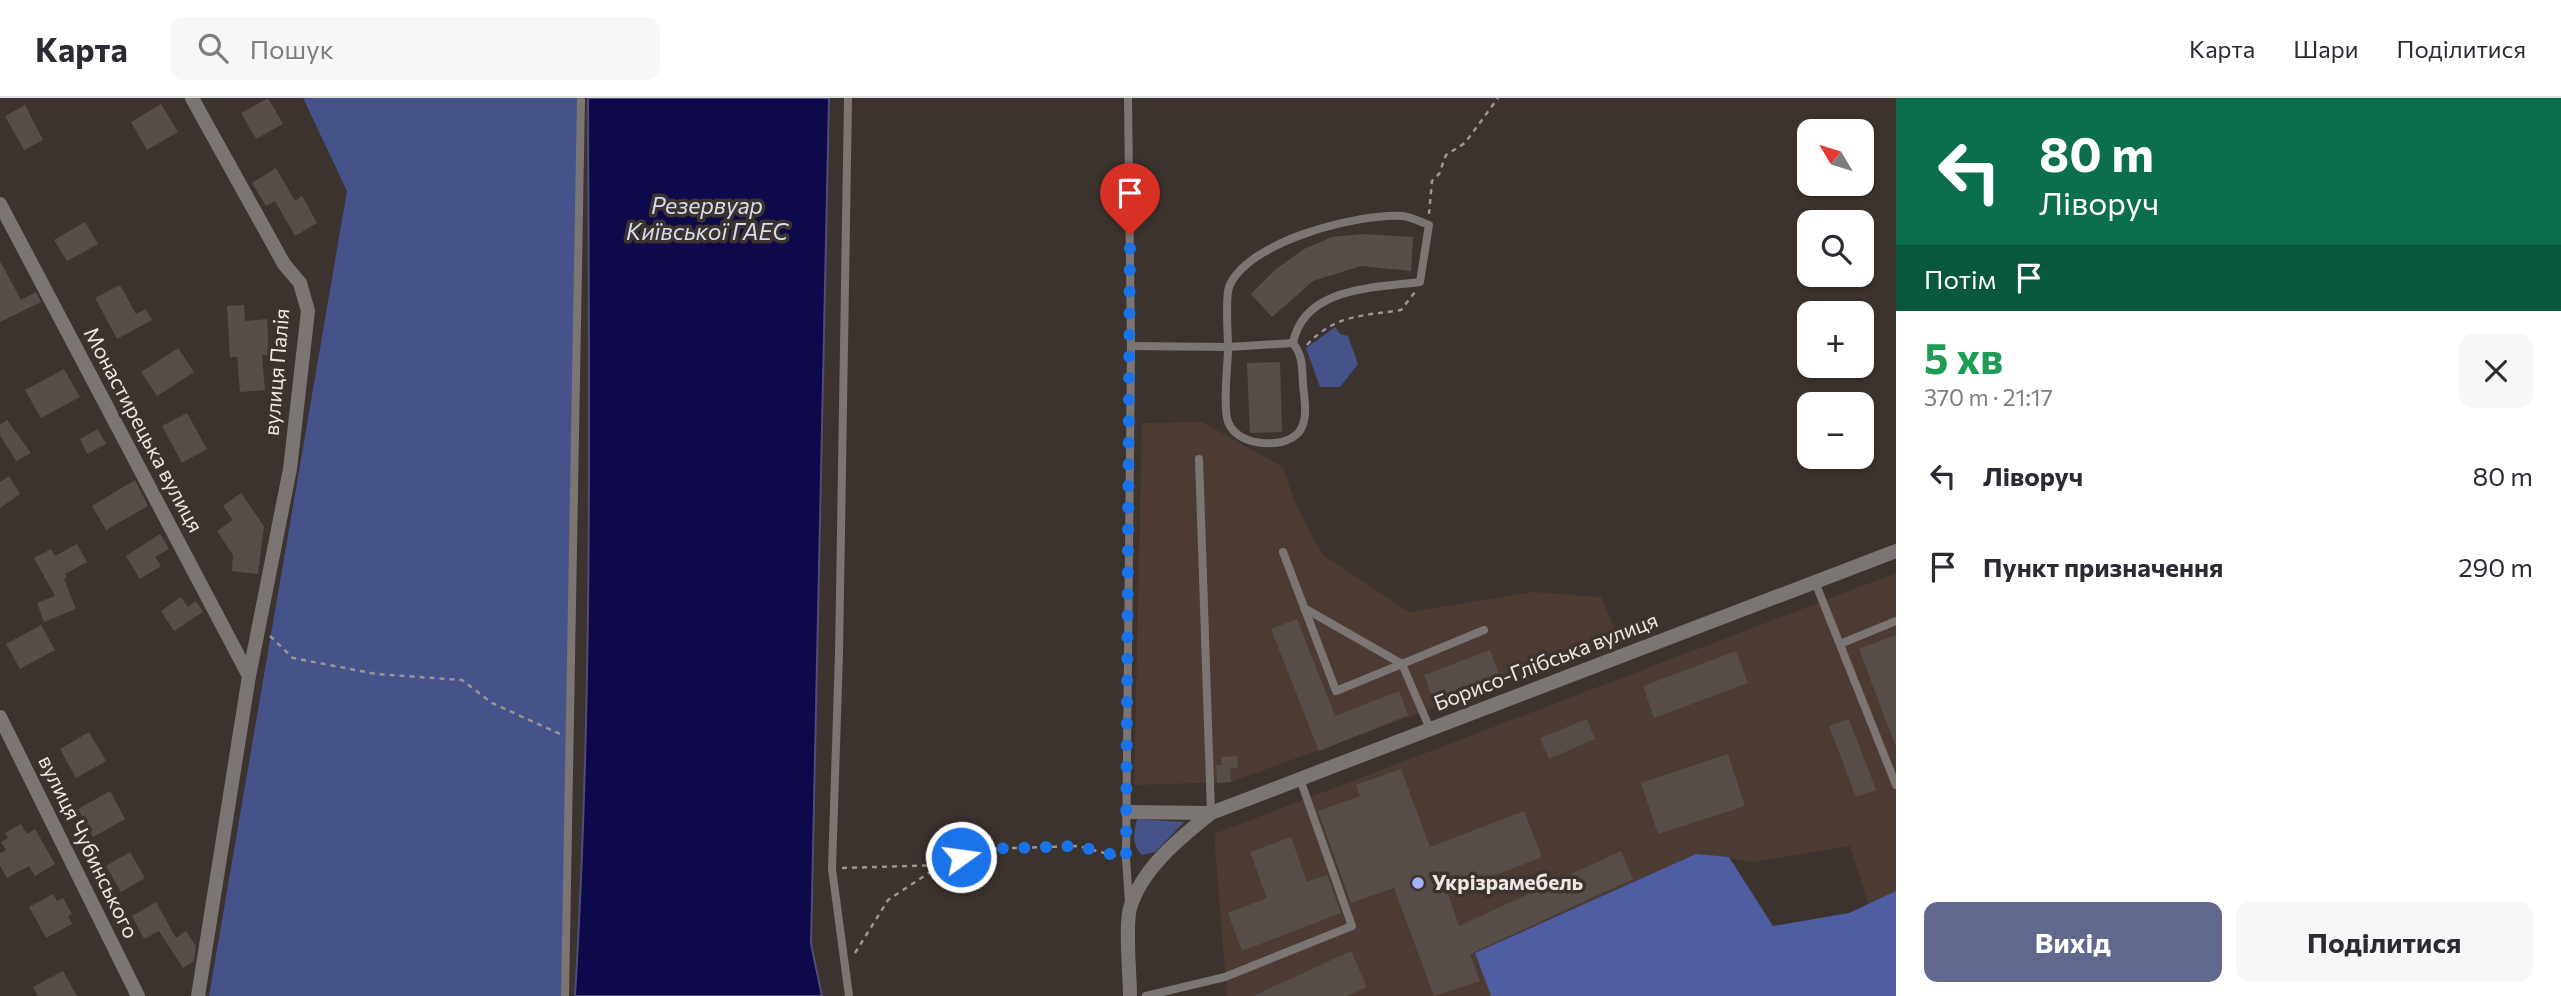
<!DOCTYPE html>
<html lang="uk">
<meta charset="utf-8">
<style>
body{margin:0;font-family:Commissioner,sans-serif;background:#f7f7f7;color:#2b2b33;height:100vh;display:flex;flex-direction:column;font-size:26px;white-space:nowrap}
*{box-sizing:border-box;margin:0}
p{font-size:23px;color:#7c7c81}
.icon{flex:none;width:38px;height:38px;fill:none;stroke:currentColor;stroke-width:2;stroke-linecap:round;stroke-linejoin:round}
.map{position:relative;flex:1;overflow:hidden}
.details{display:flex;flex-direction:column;background:#fff;width:665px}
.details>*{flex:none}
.hud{background:#0b6e4f;color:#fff;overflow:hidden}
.needle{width:46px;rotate:308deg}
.buttons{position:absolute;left:1797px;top:21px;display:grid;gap:14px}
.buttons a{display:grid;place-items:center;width:77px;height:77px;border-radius:14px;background:#fff;box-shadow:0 2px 5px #0004;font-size:35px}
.pin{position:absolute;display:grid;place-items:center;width:60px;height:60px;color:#fff;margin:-72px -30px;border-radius:50% 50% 50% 0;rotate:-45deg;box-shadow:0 0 7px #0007}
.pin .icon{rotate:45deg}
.me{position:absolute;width:77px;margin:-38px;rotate:76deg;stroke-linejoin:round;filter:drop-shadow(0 0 5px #0008)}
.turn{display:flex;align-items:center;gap:24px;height:147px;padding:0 28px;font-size:32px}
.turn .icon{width:91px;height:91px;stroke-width:2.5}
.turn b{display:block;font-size:49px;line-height:60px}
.then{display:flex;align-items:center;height:66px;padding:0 28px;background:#0003;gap:14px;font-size:26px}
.round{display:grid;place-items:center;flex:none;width:74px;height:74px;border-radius:14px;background:#f7f7f7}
.overview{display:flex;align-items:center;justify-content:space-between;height:119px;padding:0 28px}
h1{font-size:42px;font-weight:700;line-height:52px;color:#1e9e55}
.cta{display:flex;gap:14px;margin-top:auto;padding:14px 28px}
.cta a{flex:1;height:80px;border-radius:14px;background:#60688e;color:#fff;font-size:28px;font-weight:700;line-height:80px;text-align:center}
.cta a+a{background:#f7f7f7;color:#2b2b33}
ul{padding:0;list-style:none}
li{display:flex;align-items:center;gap:21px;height:91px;padding:0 28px}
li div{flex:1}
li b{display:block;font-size:26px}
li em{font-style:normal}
header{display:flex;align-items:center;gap:42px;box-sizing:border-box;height:98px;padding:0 35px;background:#fff;border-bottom:2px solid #e1e1e2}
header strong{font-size:33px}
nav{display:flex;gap:38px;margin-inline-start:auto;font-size:24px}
.search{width:490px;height:63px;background:#f7f7f7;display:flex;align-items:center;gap:18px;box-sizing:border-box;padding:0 24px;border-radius:14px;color:#7c7c81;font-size:26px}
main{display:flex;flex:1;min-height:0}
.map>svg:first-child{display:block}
</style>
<header>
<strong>Карта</strong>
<div class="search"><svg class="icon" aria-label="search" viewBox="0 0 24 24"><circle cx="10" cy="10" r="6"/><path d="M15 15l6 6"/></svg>Пошук</div>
<nav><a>Карта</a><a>Шари</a><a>Поділитися</a></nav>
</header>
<main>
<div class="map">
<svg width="1896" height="898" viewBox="0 0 1896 898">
<rect width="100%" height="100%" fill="#3c332e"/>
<!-- built -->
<g fill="#4b3b33">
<polygon points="1202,324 1283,369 1295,405 1322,456 1409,514 1533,494 1601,499 1618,538 1423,614 1231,684 1134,687 1142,325"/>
<polygon points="1896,475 1896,795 1869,808 1850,748 1755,764 1696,756 1475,855 1491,898 1227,898 1214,736"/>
</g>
<!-- green -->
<g fill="#46528a">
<polygon points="303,0 581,0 565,898 209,898 347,93"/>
<polygon points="1335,229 1340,236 1348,238 1358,266 1340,289 1320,289 1306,250"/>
<path d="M 1137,721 L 1184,724 L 1155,754 L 1142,757 C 1131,746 1134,735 1137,721 Z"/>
</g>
<!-- forest -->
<polygon fill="#4f5da3" points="1696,756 1729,759 1773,828 1849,815 1896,793 1896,898 1491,898 1475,855"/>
<!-- water -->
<path fill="#0d094b" stroke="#504c79" stroke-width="2" d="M 588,0 L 829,0 L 811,846 L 822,898 L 575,898 C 593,599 589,300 588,0 Z"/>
<!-- building -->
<g fill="#584e49">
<polygon points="268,0 283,26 256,41 241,15"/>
<polygon points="161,6 178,34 147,52 131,24"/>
<polygon points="25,7 43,42 24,52 5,18"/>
<polygon points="276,70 295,103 302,98 317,125 295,138 275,103 266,108 252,85"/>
<polygon points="85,124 98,146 67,163 54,142"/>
<polygon points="1363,136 1413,139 1411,173 1361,168 1313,183 1272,219 1251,196 1276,171 1304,151 1332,139"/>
<polygon points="0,163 21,202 36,194 41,204 0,224"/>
<polygon points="120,187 136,216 146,211 152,222 117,241 95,200"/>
<polygon points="244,207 245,223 267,221 269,257 262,257 265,292 240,294 237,259 230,259 227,208"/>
<polygon points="178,250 194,274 157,298 141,274"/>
<polygon points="1280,264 1282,334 1250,335 1247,265"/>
<polygon points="64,271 80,299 41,320 25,292"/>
<polygon points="187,315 207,351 182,365 162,328"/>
<polygon points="7,322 31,355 16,363 0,337 0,327"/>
<polygon points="98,331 106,346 87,356 80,341"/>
<polygon points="9,378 20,396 0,410 0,384"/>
<polygon points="135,382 148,408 106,432 92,408"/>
<polygon points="241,395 264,428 258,476 232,473 233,457 217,433 233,422 223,408"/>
<polygon points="160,436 169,451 155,459 161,468 140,481 126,458"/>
<polygon points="77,446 87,464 65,476 67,479 64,481 76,511 44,524 37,505 55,498 34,460 51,451 55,458"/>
<polygon points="181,499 188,509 196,503 203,514 174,533 161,513"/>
<polygon points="1297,521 1335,618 1399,593 1408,617 1319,653 1271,531"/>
<polygon points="41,527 55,552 20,571 6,546"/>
<polygon points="1896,537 1896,647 1895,647 1859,551"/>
<polygon points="1490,552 1501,581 1435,606 1424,577"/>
<polygon points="1736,553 1748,585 1654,620 1643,588"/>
<polygon points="1587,621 1595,641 1549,661 1540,640"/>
<polygon points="1849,621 1876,692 1856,699 1829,628"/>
<polygon points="89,634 106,663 76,680 60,651"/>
<polygon points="1728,656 1745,708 1658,736 1641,685"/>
<polygon points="1237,658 1238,670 1230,671 1231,684 1217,685 1216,667 1222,667 1221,659"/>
<polygon points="1401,671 1430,749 1524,713 1542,759 1448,796 1459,828 1621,753 1633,781 1470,856 1480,883 1434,898 1394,790 1351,805 1318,713 1360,698 1356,687"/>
<polygon points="110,693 125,721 93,739 78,711"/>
<polygon points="21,726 27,736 35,731 55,766 35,778 29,768 7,780 0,768 0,755 6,752 1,744 8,740 5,735"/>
<polygon points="1291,739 1307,784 1327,777 1341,815 1242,853 1228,815 1267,800 1250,754"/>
<polygon points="130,754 145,780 121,794 106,768"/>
<polygon points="53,796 57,803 63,800 72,816 68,818 72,826 46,840 29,809"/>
<polygon points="156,804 176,840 186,833 196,848 194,863 183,870 159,833 144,841 132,818"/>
<polygon points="1351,853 1367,889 1347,898 1253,898"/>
<polygon points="63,873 77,898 38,898 33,889"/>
</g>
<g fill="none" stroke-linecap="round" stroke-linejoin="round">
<!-- path -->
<g stroke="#9c9591" stroke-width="2.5" stroke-dasharray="5 5" stroke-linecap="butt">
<polyline points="1429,116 1432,83 1439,76 1446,57 1465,45 1498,0"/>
<path d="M 1307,247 C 1335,216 1364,218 1401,212 L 1415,194"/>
<polyline points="270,538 293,560 376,576 462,582 492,605 560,636"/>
<polyline points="842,770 941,767"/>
<polyline points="855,855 888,802 941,767 982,751 1078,748 1116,758"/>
</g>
<!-- lane -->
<g stroke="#7b7674" stroke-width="8">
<polyline points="848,0 839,556 832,771 849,898"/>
<polyline points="1128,0 1131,248 1126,760 1129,805"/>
<path d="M 1131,248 L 1228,249 C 1228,234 1225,202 1229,189 C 1247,143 1359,115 1403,118 C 1411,119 1421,124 1429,127 L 1420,184 C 1373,190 1304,189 1293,245 L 1228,249 C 1228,271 1223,298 1227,320 C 1232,348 1283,353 1299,334 C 1309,321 1304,300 1303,286 C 1302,269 1303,258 1293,245"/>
<polyline points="1199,361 1211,715"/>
<polyline points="1283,454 1336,593 1402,566 1430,631"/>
<polyline points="1815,484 1896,687"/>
<polyline points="1304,510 1402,566 1484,532"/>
<polyline points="1840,546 1896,523"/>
<polyline points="565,898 581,0"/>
<polyline points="1146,898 1225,879 1352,828 1300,681"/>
</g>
<!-- street -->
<g stroke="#7b7674" stroke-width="14">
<polyline points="192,0 284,166 300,185 308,213 290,371 249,578 198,898"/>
<polyline points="0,106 249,578"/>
<polyline points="0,619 138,898"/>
<polyline points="1128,714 1211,715"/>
<path d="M 1130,898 C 1130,877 1125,829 1130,810 C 1142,770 1180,740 1211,715 L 1896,453"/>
</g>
</g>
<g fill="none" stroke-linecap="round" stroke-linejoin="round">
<!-- route -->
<polyline stroke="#1a73e8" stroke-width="12" stroke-dasharray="0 21.6" points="961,759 982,751 1078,748 1126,760 1130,137"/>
</g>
<!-- markers -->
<circle fill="#a1b3fd" stroke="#3c332e" stroke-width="2.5" cx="1418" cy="785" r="7"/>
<g text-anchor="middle" stroke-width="7" stroke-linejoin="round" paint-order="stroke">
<!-- street labels -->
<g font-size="21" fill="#ede7e4" stroke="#3c332e">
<text transform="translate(277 274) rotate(-85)" y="7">вулиця Палія</text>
<text transform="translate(143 332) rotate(62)" y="7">Монастирецька вулиця</text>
<text transform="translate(1546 564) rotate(-21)" y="7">Борисо-Глібська вулиця</text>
<text transform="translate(88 749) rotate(64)" y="7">вулиця Чубинського</text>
</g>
<!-- poi labels -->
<g font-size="21" font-weight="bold" fill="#ede7e4" stroke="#3c332e" text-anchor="start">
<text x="1432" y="792">Укрізрамебель</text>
</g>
<!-- water labels -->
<g font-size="23" font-style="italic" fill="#d6dcf1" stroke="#3c332e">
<text x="707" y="116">Резервуар<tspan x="707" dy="26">Київської ГАЕС</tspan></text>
</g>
</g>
</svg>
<div class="buttons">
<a><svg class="needle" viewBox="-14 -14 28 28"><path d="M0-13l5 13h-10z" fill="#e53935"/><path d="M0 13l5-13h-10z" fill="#7c7c81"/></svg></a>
<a><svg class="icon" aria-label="search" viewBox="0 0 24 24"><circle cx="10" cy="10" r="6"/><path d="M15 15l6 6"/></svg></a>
<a>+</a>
<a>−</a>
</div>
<div class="pin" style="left:1130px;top:137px;background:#d93025"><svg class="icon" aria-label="arrive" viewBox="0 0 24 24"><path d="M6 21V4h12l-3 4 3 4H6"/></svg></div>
<svg class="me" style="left:961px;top:759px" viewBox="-20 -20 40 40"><circle r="17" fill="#1a73e8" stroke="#fff" stroke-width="3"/><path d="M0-11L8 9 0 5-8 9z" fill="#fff"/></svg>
</div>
<section class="details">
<div class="hud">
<div class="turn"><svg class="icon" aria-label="left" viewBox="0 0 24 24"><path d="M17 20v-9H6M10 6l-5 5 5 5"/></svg><div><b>80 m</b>Ліворуч</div></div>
<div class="then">Потім<svg class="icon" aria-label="arrive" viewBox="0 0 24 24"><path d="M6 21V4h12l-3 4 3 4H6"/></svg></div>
</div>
<div class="overview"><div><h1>5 хв</h1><p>370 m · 21:17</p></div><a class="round"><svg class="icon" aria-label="close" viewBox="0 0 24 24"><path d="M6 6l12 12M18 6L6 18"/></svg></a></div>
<ul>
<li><svg class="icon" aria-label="left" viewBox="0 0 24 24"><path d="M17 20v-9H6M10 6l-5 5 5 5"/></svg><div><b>Ліворуч</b></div><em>80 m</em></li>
<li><svg class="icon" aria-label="arrive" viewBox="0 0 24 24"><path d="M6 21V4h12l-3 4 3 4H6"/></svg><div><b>Пункт призначення</b></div><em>290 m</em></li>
</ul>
<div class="cta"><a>Вихід</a><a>Поділитися</a></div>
</section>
</main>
